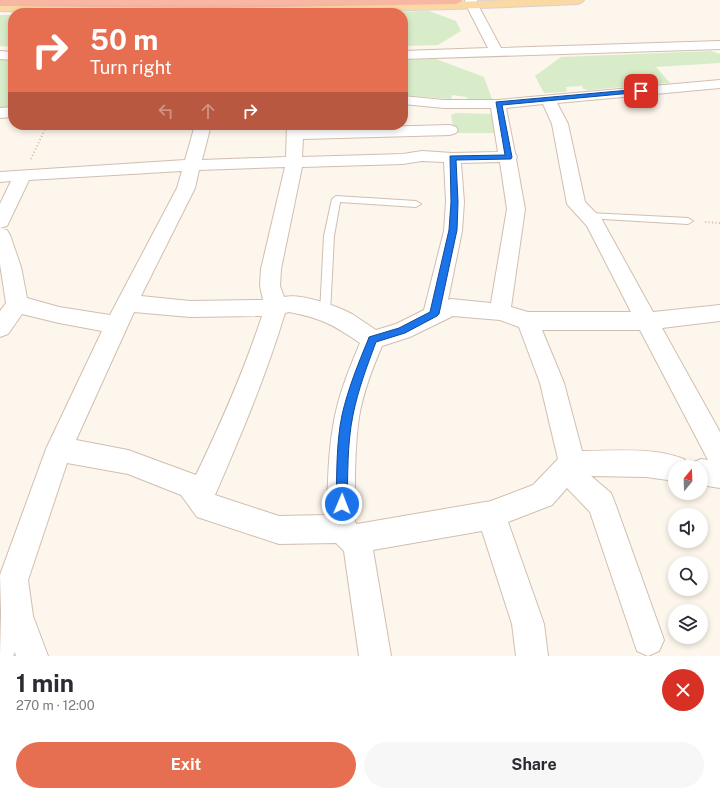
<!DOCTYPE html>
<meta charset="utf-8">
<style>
body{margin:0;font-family:"Public Sans",sans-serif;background:#f7f7f7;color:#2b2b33;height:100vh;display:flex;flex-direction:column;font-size:15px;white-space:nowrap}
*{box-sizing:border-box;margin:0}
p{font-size:13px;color:#7c7c81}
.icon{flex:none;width:22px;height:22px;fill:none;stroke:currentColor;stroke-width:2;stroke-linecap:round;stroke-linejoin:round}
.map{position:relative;height:656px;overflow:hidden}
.side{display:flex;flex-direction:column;background:#fff;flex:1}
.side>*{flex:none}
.top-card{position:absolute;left:8px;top:8px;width:400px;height:122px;border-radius:16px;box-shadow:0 2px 6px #0003;background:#e76f51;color:#fff;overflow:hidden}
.needle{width:26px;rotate:19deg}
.fabs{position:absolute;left:668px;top:460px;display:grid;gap:8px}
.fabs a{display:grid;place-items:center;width:40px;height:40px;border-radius:50%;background:#fff;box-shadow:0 2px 6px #0003;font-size:20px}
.pin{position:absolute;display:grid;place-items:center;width:34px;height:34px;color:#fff;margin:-17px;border-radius:8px;box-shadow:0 2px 6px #0006}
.me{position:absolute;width:44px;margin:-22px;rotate:1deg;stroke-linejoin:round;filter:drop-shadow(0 0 3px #0008)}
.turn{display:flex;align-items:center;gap:14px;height:84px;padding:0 16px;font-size:18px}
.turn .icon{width:52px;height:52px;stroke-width:2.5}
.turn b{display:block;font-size:28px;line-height:34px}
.lanes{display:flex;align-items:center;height:38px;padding:0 16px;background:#0003;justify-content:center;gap:20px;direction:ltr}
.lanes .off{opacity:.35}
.round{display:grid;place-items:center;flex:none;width:42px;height:42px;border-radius:21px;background:#f7f7f7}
.headline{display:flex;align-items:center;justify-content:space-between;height:68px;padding:0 16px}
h1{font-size:24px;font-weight:700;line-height:30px}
.button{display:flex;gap:8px;margin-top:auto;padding:8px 16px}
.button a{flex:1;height:46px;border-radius:24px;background:#e76f51;color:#fff;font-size:16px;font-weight:700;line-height:46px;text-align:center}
.button a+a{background:#f7f7f7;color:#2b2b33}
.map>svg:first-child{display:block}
</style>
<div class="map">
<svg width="720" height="656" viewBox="0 0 720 656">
<rect width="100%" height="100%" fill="#fdf6ec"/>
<!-- green -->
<g fill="#d8ecc9">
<polygon points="429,11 456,21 461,31 438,45 403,46 403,13 328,13"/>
<polygon points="0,15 13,15 13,47 0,46"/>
<polygon points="711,51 720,54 720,63 656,67 670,83 588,90 583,89 582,86 566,87 567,90 565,92 544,93 535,76 561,57"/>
<polygon points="436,59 484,77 492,99 471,101 468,99 467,97 452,95 451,99 449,99 403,95 403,60"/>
<polygon points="0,60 13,60 13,108 0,109"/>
<polygon points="456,113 492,114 496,133 454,133 451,115"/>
</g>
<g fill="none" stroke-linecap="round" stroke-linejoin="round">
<!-- service casing -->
<g stroke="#d1beb0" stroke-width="2">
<g id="service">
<polygon points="336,196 416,201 421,204 416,207 340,202 334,236 330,313 329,316 325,317 321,316 320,313 324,236 332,199"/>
<polygon points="589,213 688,218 693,221 688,224 586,218 584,216"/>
</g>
</g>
<!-- minor casing -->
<g stroke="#d1beb0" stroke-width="2">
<g id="minor">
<path d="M 720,80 L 720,88 L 557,103 L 568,124 L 585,202 L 601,218 L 653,312 L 720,305 L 720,321 L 662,328 L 720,432 L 720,488 L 701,485 L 701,467 L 690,467 L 692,463 L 701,459 L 708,460 L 640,330 L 542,330 L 564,383 L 582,451 C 615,451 653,447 684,459 L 688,467 L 675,467 L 675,481 L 646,477 L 591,476 L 611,493 L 615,503 L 664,640 L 659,651 L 648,656 L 637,651 L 590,512 L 567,488 L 552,505 L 508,522 L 544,624 L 548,656 L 516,656 L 512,624 L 482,531 L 373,550 L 391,656 L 359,656 L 344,551 L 336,543 L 279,544 L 197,517 L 181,495 L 128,474 L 67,463 L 28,580 L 33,616 L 48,656 L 16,656 L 15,652 L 13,656 L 0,656 L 1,613 L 0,575 L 46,449 L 102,331 L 59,323 L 22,314 L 8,334 L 0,337 L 0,311 L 6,303 L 0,264 L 0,228 L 7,230 L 10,235 L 21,267 L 27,298 L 59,307 L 110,315 L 177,188 L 182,171 L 29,180 L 9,222 L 7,226 L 0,228 L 0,204 L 11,181 L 0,182 L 0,172 L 185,160 L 195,125 L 211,125 L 202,160 L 286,157 L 287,125 L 303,125 L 303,129 L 450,125 L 456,127 L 458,130 L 456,133 L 450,135 L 303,139 L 302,157 L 403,154 L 422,151 L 452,153 L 498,152 L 491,108 L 444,108 L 403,104 L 403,96 L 444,100 L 498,100 ZM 543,104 L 552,124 L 567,204 L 587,226 L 631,312 L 528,312 L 511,307 L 525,209 L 516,159 L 517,157 L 515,153 L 506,108 ZM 422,161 L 444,162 L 446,202 L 444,231 L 424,310 L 396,324 L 376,330 C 368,325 360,319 352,314 C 337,306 301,293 284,297 L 280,286 L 281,269 L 302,167 L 403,164 ZM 500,162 L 507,209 L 491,303 L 451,299 L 448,300 L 462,231 L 464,202 L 461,163 ZM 285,167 L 261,269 L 260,286 L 263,300 L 190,301 L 141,296 L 195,188 L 199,170 ZM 134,312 L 190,317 L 262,316 C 244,371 221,423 196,475 L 128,450 L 76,440 ZM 289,312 C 321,318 334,325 360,343 C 350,367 340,391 335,416 C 328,449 328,482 327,515 L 279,516 L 215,495 C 241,435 266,376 285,313 ZM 453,316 L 500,320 L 519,327 L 540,383 L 558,459 L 533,485 L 491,501 L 357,524 L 355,522 C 355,487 354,452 359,417 C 363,393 372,369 382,346 L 410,337 Z"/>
<polygon points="13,107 13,117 0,118 0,108"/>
</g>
</g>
<!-- tertiary casing -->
<g stroke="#d1beb0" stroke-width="2">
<g id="tertiary">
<polygon points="465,0 477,0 478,5 501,48 720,41 720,49 403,59 403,51 488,48 466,5"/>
<polygon points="0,51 13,52 13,60 0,59"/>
</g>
</g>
<!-- primary casing -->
<g stroke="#dad1cd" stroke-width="2">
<path id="primary" d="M 508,0 L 584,0 L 582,2 L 578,4 C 385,13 193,15 0,11 L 0,3 C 169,7 339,8 508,0 Z"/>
</g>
<!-- motorway casing -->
<g stroke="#dad1cd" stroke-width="2">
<polygon id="motorway" points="0,0 462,0 460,2 456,4 211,8 0,6"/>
</g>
<!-- path -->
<g stroke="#d9b8a5" stroke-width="2" stroke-dasharray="1 2.5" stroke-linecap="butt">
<polyline points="31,159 47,125"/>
<polyline points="705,222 720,223"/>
</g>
<!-- service -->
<use href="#service" fill="#fff" fill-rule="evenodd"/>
<!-- minor -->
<use href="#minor" fill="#fff" fill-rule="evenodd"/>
<!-- tertiary -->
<use href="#tertiary" fill="#fff" fill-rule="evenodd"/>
<!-- primary -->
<use href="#primary" fill="#fbd9a5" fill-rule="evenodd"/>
<!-- motorway -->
<use href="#motorway" fill="#f7b7a3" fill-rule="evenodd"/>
</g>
<!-- route -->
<path fill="#1a73e8" stroke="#114b97" d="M 641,89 L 643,90 L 643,92 L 502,105 L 512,157 L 511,159 L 456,160 L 458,202 L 457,230 L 439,314 L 437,316 L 405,333 L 376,342 C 367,366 358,390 353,415 C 347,444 348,475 347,504 L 346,508 L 342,509 L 338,508 L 336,504 C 337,475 336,444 342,415 C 348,389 358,364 368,340 L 369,337 L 399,328 L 430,312 L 449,230 L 451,202 L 450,156 L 505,155 L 496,102 Z"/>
</svg>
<div class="fabs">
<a><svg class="needle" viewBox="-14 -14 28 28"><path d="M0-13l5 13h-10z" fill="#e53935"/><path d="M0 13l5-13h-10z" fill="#7c7c81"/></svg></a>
<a><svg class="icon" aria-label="sound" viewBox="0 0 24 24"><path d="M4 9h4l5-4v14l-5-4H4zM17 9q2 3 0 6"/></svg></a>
<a><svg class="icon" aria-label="search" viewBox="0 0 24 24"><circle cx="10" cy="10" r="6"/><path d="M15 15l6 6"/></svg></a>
<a><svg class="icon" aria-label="layers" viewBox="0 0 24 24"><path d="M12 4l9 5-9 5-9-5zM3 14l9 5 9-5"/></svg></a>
</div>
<div class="pin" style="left:641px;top:91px;background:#d93025"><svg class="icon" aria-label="arrive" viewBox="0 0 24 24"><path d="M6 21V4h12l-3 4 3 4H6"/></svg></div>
<svg class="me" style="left:342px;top:504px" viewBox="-20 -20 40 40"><circle r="17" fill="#1a73e8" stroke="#fff" stroke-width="3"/><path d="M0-11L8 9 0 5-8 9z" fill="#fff"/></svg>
<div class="top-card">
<div class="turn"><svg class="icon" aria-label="right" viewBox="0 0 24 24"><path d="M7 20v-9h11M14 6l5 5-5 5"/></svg><div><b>50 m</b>Turn right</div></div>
<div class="lanes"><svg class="icon off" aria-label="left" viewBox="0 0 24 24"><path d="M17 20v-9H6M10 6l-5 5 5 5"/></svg><svg class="icon off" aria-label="ahead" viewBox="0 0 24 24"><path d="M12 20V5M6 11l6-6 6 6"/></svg><svg class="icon" aria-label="right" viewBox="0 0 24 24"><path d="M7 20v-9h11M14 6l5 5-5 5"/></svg></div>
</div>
</div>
<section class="side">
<div class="headline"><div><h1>1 min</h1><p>270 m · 12:00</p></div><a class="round" style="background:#d93025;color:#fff"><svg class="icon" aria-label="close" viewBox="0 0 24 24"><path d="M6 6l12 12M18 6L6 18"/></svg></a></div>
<div class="button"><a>Exit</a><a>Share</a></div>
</section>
